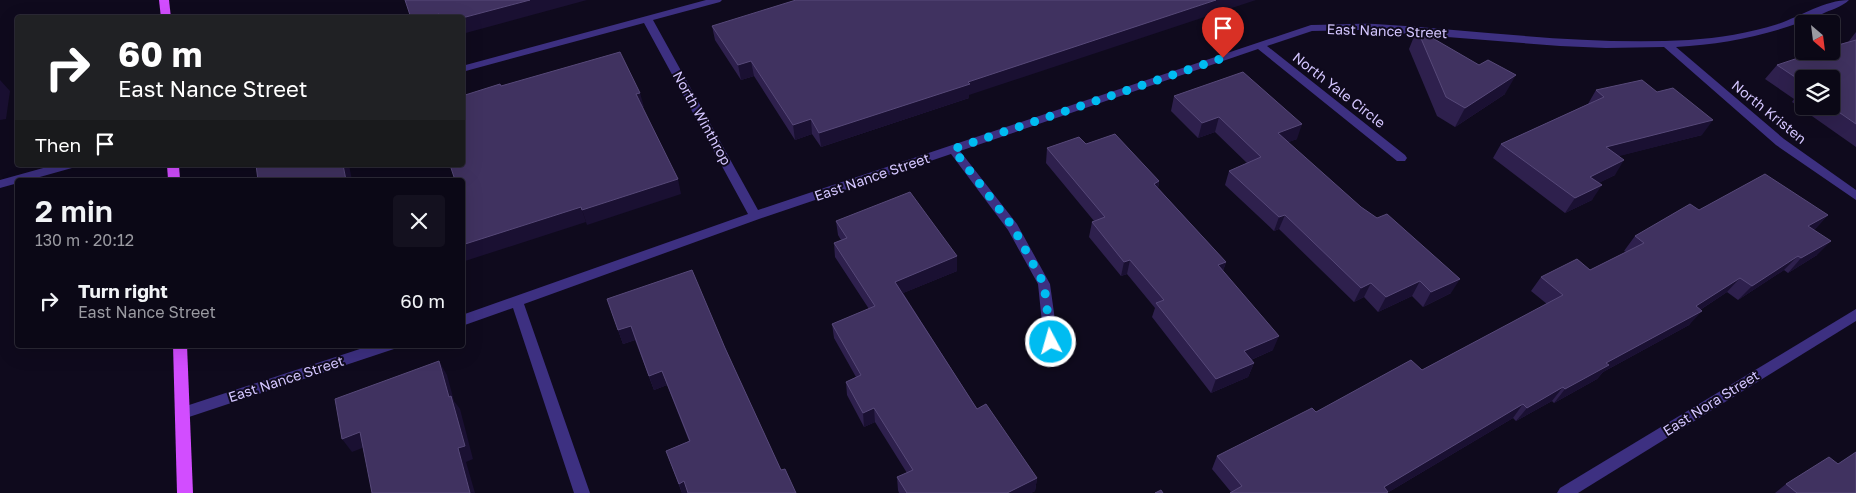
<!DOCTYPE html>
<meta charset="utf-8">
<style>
body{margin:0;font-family:"Golos Text",sans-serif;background:#14111f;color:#f1f3f6;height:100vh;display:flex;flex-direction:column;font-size:19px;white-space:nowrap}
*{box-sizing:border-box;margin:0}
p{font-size:16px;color:#9a9aa1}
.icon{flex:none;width:28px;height:28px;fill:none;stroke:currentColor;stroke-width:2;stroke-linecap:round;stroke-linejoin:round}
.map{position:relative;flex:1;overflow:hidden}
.details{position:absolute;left:15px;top:178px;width:450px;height:170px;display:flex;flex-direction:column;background:#0b0816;border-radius:5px;box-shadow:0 5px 20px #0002,0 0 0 1px #2b2935}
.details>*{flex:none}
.banner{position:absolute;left:15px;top:15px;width:450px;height:152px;border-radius:5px;box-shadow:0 5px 20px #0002,0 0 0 1px #2b2935;background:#202124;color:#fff;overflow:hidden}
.needle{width:32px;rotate:152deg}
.controls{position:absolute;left:1795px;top:15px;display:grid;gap:10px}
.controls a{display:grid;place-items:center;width:45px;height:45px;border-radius:5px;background:#0b0816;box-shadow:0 5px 20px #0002,0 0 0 1px #2b2935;font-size:25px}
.pin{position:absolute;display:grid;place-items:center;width:42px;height:42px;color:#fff;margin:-51px -21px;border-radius:50% 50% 50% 0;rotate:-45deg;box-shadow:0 0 5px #0007}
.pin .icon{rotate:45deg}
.me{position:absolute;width:55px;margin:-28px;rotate:354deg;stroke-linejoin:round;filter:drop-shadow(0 0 4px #0008)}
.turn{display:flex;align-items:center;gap:18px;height:105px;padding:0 20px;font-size:22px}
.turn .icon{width:65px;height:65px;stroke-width:2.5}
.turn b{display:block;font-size:35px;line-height:42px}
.then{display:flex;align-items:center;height:48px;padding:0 20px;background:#0003;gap:10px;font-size:19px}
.round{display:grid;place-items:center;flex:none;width:52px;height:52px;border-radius:5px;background:#14111f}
.head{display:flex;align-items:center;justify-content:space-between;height:85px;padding:0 20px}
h1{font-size:30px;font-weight:600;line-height:38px}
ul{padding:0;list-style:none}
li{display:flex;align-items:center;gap:15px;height:75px;padding:0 20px}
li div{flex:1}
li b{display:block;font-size:19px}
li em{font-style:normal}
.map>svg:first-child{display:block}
</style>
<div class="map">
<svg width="1856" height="493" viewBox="0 0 1856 493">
<rect width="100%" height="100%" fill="#0f0a1d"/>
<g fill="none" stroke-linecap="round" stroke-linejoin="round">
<!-- minor -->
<g fill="#3d3081" fill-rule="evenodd">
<path d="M 706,0 L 722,0 L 720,2 L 653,20 L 758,210 L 1311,25 C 1332,25 1354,23 1375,24 C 1480,30 1583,46 1689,40 C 1719,38 1749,33 1778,24 C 1801,16 1825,0 1849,0 C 1842,7 1830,10 1822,14 C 1775,34 1727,44 1676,47 L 1784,139 L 1856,190 L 1856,200 L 1776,145 L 1664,47 L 1606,48 L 1560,46 L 1359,30 L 1312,31 L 1267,46 L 1405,155 L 1407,158 L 1405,161 L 1397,161 L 1258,49 L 960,151 L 1017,224 L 1050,284 L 1058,342 L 1056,346 L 1051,347 L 1046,346 L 1044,342 L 1038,284 L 1008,230 L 951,154 L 759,219 L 524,304 L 590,493 L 574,493 L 513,308 L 462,326 L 462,315 L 748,214 L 644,23 L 462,72 L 462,66 Z"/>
<polygon points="54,165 74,165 72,168 29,180 18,180 18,183 0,188 0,180"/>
<polygon points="1856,309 1856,321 1578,493 1557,493 1560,488"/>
<polygon points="372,345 396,345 394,349 183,419 178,417 176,413 178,409 183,407"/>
</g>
<!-- major -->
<g fill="#d24dff" fill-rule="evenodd">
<polygon points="159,0 169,0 171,18 161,18"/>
<polygon points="167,165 179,165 180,180 168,180"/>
<polygon points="173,345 187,345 193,493 177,493"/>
</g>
</g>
<!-- wall -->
<g fill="#2e204d" fill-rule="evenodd">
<polygon points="712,26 969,95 969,98 821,147 812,134 795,140 754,76 741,80 715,40"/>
<polygon points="1417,29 1505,94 1455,127 1437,116 1409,49"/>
<path d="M 1856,32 L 1856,147 L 1792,102 L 1794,99 L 1765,79 L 1777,65 L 1850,41 L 1849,41 ZM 1804,79 L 1831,106 L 1804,106 Z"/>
<polygon points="1596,90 1702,135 1618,156 1615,175 1598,183 1592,200 1565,213 1493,158 1501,144 1588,104"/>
<polygon points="1174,96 1297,139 1288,142 1451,293 1423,307 1412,296 1378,312 1364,297 1354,302 1279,229 1274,231 1225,185 1229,171 1247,163 1215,132 1198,138 1171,111"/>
<polygon points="1086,144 1159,181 1158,188 1226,262 1223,271 1273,350 1251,360 1254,363 1248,377 1211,393 1152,317 1155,308 1127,274 1121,276 1089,237 1092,222 1094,221 1046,163 1047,148"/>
<polygon points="1699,210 1828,215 1814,230 1817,255 1788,273 1784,270 1738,300 1727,292 1700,310 1689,325 1603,372 1597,379 1554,403 1552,401 1516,421 1513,418 1387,493 1231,492 1212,469 1217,456 1316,412 1422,370 1547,304 1531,291 1541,277 1590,270 1626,252 1624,251 1635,236"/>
<polygon points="836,221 957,271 903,293 977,409 1037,478 1035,491 1031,493 899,493 898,490 897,477 907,473 875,422 864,427 847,395 846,382 856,377 834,338 832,324 869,309 835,257 834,243 841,240 838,235"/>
<polygon points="607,299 725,348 781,470 796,493 682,493 666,451 689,441 667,385 654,390 635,340 623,344"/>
<polygon points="1838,464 1856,493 1775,493 1786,484"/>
</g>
<!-- shaded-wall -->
<g fill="#1a1032">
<polygon points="530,0 587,0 462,34 462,18"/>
<polygon points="1216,0 1256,0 969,95 969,98 821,147 819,133 968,82"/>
<polygon points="439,14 440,18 425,18"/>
<polygon points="751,61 754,76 741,80 738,65"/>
<polygon points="1516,75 1505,94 1455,127 1465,108"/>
<polygon points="0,80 10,91 6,119 0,120"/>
<polygon points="640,93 644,107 640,108 636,94"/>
<polygon points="1219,117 1215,132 1198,138 1202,123"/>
<polygon points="811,119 812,134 795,140 793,125"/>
<polygon points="1713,120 1702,135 1596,162 1606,147"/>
<polygon points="1302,124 1297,139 1273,148 1278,133"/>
<polygon points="1624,160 1615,175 1581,192 1590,177"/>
<polygon points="343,165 349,165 352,180 346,180"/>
<polygon points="678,179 681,194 587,225 582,210"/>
<polygon points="1159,181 1156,196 1154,184"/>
<polygon points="1602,185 1592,200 1565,213 1575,198"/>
<polygon points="581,207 586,222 462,262 462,245"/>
<polygon points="1285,215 1279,229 1274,231 1279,217"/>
<polygon points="1828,215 1815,229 1795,241 1808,226"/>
<polygon points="1831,241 1817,255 1788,273 1801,258"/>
<polygon points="957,256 957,271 896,296 895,282"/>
<polygon points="1798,256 1784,270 1738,300 1752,286"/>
<polygon points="1130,260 1127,274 1121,276 1124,262"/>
<polygon points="1226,262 1221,276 1218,265"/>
<polygon points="1740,278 1727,292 1683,321 1696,306"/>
<polygon points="1460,279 1451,293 1423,307 1431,292"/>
<polygon points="1420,281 1412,296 1378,312 1386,297"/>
<polygon points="1371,283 1364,297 1354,302 1361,288"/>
<polygon points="1702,311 1689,325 1603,372 1597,379 1554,403 1565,389 1606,363"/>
<polygon points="631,326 635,340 623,344 618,330"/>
<polygon points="1279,336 1273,350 1239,365 1244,351"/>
<polygon points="439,361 447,375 454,401 460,409 473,459 466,462 475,493 470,493 458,448 449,397"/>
<polygon points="1254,363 1248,377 1211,393 1216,379"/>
<polygon points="662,371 667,385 654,390 649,376"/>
<polygon points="1563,387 1552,401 1516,421 1527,408"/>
<polygon points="1523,404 1513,418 1387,493 1380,493 1384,487"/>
<polygon points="874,408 875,422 864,427 863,413"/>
<polygon points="360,432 370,445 352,452 342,439"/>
<polygon points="1037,478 1035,491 1031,493 1007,493"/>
<polygon points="684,481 688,493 682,493 679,484"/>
</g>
<!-- building -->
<g fill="#403260" stroke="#574979">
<polygon points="405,0 530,0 462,18 440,18 439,14 425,18 411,18"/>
<polygon points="796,0 1216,0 968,82 970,84 819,133 811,119 793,125 751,61 738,65 712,26"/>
<polygon points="1417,29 1479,65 1488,60 1516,75 1465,108 1446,97"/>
<polygon points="1856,40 1856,124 1830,106 1831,106 1831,79 1804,79 1804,83 1777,65 1819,51 1831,51 1831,47"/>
<polygon points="620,52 640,93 636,94 678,179 582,210 581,207 462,245 462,180 455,180 450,165 462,165 462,96 500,84 501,86"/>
<polygon points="1243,72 1302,124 1278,133 1361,207 1377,218 1387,214 1460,279 1431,292 1420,281 1386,297 1371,283 1361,288 1285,215 1279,217 1229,171 1261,157 1219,117 1202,123 1174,96"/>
<polygon points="1642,80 1657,92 1673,88 1713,120 1606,147 1624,160 1590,177 1602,185 1575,198 1501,144 1604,97 1596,90"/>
<polygon points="1115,134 1159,181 1154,184 1226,262 1218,265 1279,336 1244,351 1254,363 1216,379 1156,303 1164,300 1130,260 1124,262 1092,222 1105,217 1047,148 1079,137 1086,144"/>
<polygon points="256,165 343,165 346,180 258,180"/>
<polygon points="1765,174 1828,215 1808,226 1831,241 1801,258 1798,256 1752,286 1740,278 1696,306 1702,311 1606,363 1609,365 1565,389 1563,387 1527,408 1523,404 1384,487 1388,492 1386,493 1230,493 1242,486 1217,456 1312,408 1316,412 1411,360 1422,370 1563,295 1541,277 1577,259 1590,270 1644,243 1635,236 1690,204 1699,210"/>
<polygon points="910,192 957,256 895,282 977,409 986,404 1037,478 1007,493 907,493 897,477 913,470 874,408 863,413 846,382 861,375 832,324 875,306 834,243 847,238 836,221"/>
<polygon points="692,270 725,348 781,470 785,469 796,493 688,493 684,481 679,484 666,451 690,441 662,371 649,376 631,326 618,330 607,299"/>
<polygon points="439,361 449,397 451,396 465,446 458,448 470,493 372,493 360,432 342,439 335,399"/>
<polygon points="1856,452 1856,493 1797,493 1786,484 1829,457 1838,464"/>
<polygon points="1161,490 1163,493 1155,493"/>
</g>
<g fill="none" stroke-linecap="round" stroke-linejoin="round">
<!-- route -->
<polyline stroke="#00bcf1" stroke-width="9" stroke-dasharray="0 16.2" points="1051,342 1044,284 1013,227 953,149 1223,58"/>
</g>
<g text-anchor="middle" stroke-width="4" stroke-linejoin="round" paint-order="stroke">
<!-- street labels -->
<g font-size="14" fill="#d4c6ff" stroke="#0f0a1d">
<text transform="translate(1387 31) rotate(2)" y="5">East Nance Street</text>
<text transform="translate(1339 90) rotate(38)" y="5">North Yale Circle</text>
<text transform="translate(1769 112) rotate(39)" y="5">North Kristen</text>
<text transform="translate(702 118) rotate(61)" y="5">North Winthrop</text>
<text transform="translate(872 177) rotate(-19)" y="5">East Nance Street</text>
<text transform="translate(286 379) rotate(-18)" y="5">East Nance Street</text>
<text transform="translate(1711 403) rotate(-32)" y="5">East Nora Street</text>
</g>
</g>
</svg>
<div class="controls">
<a><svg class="needle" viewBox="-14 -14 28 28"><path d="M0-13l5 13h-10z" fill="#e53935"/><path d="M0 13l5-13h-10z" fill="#9a9aa1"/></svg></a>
<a><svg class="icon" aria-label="layers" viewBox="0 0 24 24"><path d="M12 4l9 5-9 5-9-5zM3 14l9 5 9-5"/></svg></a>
</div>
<div class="pin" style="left:1223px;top:58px;background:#d93025"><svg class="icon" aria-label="arrive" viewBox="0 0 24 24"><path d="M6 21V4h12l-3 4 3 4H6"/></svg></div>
<svg class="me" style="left:1051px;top:342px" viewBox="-20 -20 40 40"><circle r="17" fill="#00bcf1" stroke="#fff" stroke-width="3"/><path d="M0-11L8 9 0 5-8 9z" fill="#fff"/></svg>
<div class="banner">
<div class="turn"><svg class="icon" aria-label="right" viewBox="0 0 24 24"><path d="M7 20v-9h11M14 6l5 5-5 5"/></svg><div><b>60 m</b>East Nance Street</div></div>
<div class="then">Then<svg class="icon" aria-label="arrive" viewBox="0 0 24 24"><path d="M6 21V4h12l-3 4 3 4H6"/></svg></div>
</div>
<section class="details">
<div class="head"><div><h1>2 min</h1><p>130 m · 20:12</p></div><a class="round"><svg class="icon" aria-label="close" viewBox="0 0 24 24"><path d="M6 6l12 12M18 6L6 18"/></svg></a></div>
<ul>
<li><svg class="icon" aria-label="right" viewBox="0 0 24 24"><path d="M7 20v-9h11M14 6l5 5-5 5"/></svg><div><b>Turn right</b><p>East Nance Street</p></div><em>60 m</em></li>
</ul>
</section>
</div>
